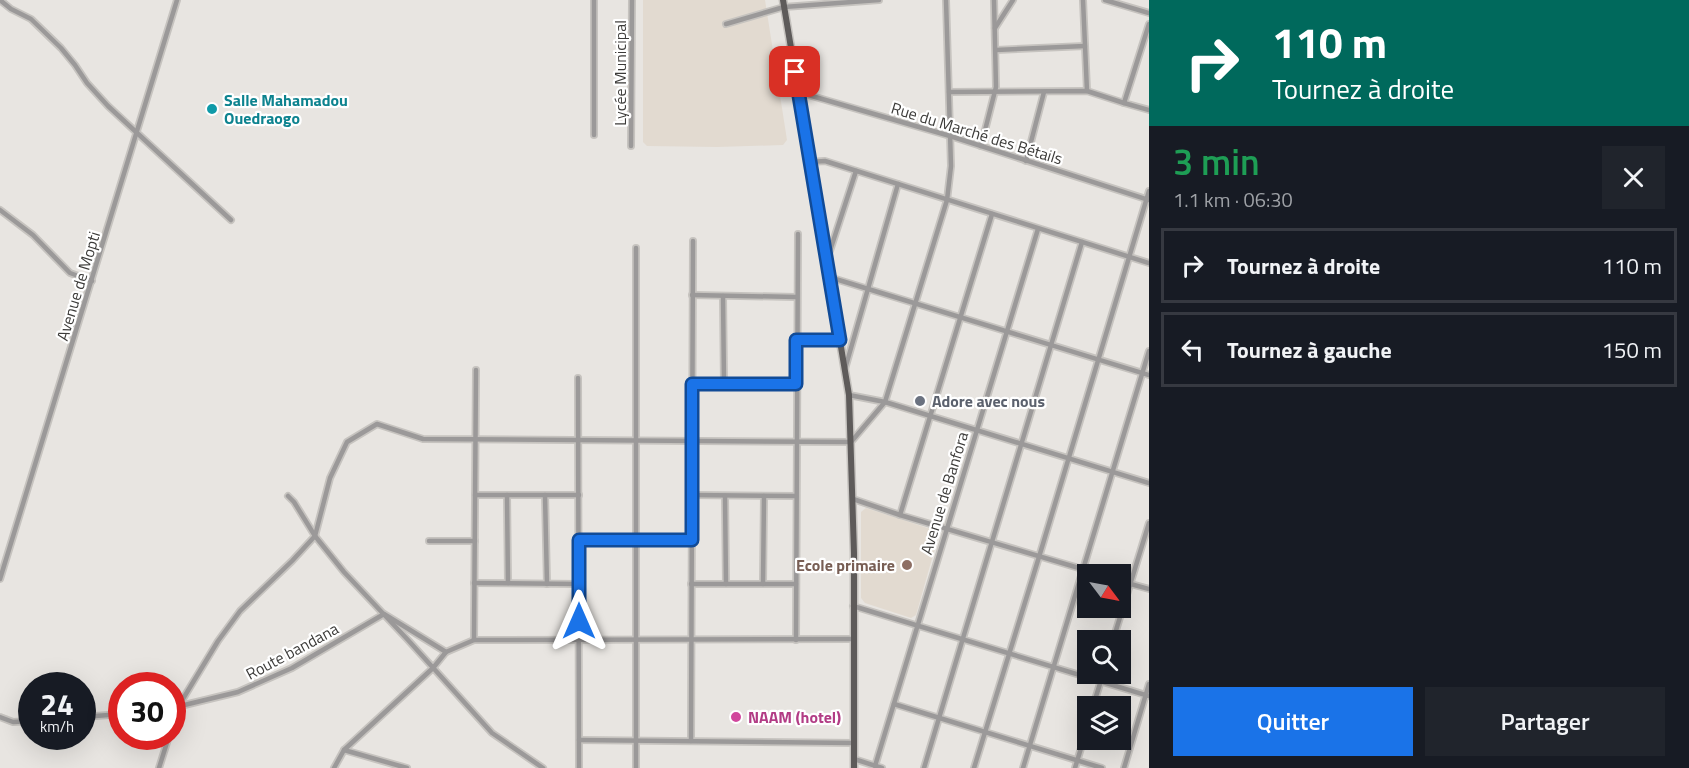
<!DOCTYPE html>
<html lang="fr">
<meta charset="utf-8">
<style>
body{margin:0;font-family:"Titillium Web",sans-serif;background:#20242c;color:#f1f3f6;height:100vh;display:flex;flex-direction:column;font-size:22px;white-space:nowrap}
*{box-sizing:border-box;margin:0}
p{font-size:20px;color:#9ea1a6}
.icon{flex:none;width:33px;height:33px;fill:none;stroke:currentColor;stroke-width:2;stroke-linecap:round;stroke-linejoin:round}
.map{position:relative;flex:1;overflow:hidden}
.drawer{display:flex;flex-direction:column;background:#171b24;width:540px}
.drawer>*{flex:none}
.banner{background:#00695c;color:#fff;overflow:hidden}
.needle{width:39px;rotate:122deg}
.tools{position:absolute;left:1077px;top:564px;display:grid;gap:12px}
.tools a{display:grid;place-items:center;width:54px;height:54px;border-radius:0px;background:#171b24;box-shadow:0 6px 24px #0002;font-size:30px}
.speed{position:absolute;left:18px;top:672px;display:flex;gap:12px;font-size:30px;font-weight:700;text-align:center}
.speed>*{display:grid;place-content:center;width:78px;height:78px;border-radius:50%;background:#171b24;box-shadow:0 6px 24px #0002;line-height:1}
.speed small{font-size:15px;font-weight:400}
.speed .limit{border:9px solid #d22;background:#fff;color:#111}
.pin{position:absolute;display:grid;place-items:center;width:51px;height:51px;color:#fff;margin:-26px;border-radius:12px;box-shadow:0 3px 9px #0006}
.me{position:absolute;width:66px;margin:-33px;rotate:0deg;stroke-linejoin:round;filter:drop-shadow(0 0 4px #0008)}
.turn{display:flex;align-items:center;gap:21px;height:126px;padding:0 24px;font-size:27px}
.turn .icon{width:78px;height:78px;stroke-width:2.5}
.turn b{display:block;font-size:42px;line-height:51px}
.round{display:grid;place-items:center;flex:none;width:63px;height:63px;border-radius:0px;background:#20242c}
.head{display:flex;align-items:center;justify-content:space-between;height:102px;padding:0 24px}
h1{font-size:36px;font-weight:600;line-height:45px;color:#1e9e55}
.cta{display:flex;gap:12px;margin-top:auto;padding:12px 24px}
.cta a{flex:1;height:69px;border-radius:0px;background:#1a73e8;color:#fff;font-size:24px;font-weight:600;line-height:69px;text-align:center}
.cta a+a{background:#20242c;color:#f1f3f6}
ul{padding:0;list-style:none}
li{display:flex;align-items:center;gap:18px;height:75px;margin:0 12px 9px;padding:0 12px;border:3px solid #363941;border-radius:0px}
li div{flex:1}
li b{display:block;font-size:22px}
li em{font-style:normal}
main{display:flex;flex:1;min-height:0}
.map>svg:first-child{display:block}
</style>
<main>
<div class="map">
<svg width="1149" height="768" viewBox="0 0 1149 768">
<rect width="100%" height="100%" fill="#e8e5e1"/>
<!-- built -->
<g fill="#e2dad0">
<polygon points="643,0 765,0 787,140 783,145 717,147 647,146 643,142"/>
<polygon points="866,508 937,531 939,534 916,615 911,618 865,603 861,598 861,512"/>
</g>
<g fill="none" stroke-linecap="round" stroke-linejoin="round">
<!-- minor casing -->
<g stroke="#c6c3bf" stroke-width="8">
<g id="minor">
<polyline points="0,0 11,9 31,19 61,48 75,65 87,83 108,106 231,220"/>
<polyline points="1083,0 1087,91"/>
<polyline points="1105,0 1149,13"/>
<polyline points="726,24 784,7 879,0"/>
<polyline points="1149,24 1124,103 1149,110"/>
<polyline points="995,28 1013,0"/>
<polyline points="996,50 1085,46"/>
<polyline points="798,92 950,136 1149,200"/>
<polyline points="949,92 1087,91 1124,103"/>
<polyline points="594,135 594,0"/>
<polyline points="631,146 632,0"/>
<polyline points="981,146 996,87 994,0"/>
<polyline points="1026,161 1044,92"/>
<polyline points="810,162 825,161 1149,263"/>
<polyline points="0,210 33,235 70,273 92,281"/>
<polyline points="827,260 856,171"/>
<polyline points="829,277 1149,375"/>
<polyline points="692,295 796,297"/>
<polyline points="723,296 724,384"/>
<polyline points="796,340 840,340"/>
<polyline points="845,369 898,184"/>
<polyline points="578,378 579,768"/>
<polyline points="692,384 796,384"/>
<polyline points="849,395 885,402 1149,483"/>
<polyline points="475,495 579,495"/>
<polyline points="507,495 508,583"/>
<polyline points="545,495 547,584"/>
<polyline points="692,495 796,496"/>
<polyline points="288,496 294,502 315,536 344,572 408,640 492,733 543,768"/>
<polyline points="725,496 726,584"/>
<polyline points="853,499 900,515 1099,574"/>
<polyline points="900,515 992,214"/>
<polyline points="579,540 691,540"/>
<polyline points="429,541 475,541"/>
<polyline points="0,579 177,0"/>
<polyline points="1120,581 1149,589"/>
<polyline points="474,583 579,584"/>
<polyline points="691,584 796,584"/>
<polyline points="763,584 764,496"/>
<polyline points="853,606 1149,696"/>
<polyline points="474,640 476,370"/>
<polyline points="796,640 798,234"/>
<polyline points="1113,640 1149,523"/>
<polyline points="894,704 1102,768"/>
<polyline points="1093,706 1103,674"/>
<polyline points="172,708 238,692 292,668 384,614 446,652 474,640 853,639"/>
<polyline points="0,717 13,722 32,721"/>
<polyline points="82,717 122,714"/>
<polyline points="172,724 178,707 218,641 240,611 292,561 315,536 330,478 347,442 377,424 423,439 851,442 885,402 947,200 951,166 946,0"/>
<polyline points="579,740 854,743"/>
<polyline points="691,741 693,241"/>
<polyline points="344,750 407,768"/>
<polyline points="854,759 882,768"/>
<polyline points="875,766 1038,229"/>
<polyline points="159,768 169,736"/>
<polyline points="334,768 344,750 433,668 446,652"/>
<polyline points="636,768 636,248"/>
<polyline points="924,768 1082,242"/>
<polyline points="974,768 1039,557 1149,191"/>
<polyline points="1023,768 1149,351"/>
<polyline points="1075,768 1088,725"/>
<polyline points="1124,768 1149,684"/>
</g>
</g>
<!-- major casing -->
<g stroke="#c6c3bf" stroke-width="9">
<polyline id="major" points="783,0 849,395 854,553 854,768"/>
</g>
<!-- minor -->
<use href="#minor" stroke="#9b9999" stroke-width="4.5"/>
<!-- major -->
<use href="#major" stroke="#5e5b5a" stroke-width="6"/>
</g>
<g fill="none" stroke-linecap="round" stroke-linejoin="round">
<!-- route casing -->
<g stroke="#114b97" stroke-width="15">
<polyline id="route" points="579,621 579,540 692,540 692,384 796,384 796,340 840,340 795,72"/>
</g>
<!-- route -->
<use href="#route" stroke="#1a73e8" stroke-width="10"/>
</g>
<!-- markers -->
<circle fill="#0f9aa8" stroke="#fff" stroke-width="2" cx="212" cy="109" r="6"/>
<circle fill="#6b7280" stroke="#fff" stroke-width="2" cx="920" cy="401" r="6"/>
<circle fill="#8d6e63" stroke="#fff" stroke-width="2" cx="907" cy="565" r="6"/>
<circle fill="#d1479c" stroke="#fff" stroke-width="2" cx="736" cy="717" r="6"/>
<g text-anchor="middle" stroke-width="4.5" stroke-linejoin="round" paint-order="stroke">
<!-- street labels -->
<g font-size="16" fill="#3c3b39" stroke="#fff">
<text transform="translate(620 73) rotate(-90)" y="6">Lycée Municipal</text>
<text transform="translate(977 133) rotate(17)" y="6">Rue du Marché des Bétails</text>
<text transform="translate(78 286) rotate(-73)" y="6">Avenue de Mopti</text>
<text transform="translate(944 493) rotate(-73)" y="6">Avenue de Banfora</text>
<text transform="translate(292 651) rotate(-28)" y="6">Route bandana</text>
</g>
<!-- culture labels -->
<g font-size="16" font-weight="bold" fill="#0d838f" stroke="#fff" text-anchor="start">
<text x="224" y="106">Salle Mahamadou<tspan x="224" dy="18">Ouedraogo</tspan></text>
</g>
<!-- worship labels -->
<g font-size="16" font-weight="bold" fill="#5b616d" stroke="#fff" text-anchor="start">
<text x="932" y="407">Adore avec nous</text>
</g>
<!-- education labels -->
<g font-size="16" font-weight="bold" fill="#785e54" stroke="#fff" text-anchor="end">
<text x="895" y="571">Ecole primaire</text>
</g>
<!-- hotel labels -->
<g font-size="16" font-weight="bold" fill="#b23c85" stroke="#fff" text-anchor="start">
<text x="748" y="723">NAAM (hotel)</text>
</g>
</g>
</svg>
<div class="tools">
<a><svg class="needle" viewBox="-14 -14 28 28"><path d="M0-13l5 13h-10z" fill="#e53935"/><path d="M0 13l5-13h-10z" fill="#9ea1a6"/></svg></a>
<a><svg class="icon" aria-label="search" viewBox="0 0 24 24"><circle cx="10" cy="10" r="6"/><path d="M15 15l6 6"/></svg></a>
<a><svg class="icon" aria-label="layers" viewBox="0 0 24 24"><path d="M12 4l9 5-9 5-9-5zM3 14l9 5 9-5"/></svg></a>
</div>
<div class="speed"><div>24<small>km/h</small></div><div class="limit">30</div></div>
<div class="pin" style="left:795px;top:72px;background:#d93025"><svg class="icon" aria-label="arrive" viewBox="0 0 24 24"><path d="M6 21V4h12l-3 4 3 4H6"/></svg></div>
<svg class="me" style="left:579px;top:621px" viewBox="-20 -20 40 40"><path d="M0-17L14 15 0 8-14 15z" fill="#1a73e8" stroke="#fff" stroke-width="4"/></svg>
</div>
<section class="drawer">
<div class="banner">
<div class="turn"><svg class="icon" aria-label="right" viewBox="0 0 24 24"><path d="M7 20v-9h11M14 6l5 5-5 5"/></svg><div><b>110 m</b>Tournez à droite</div></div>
</div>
<div class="head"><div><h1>3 min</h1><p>1.1 km · 06:30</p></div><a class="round"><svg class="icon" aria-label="close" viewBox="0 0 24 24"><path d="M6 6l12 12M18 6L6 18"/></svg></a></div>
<ul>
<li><svg class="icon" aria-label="right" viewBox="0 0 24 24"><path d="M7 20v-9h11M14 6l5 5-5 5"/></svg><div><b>Tournez à droite</b></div><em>110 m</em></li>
<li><svg class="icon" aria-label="left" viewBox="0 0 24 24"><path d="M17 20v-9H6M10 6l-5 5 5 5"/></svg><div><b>Tournez à gauche</b></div><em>150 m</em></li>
</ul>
<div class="cta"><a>Quitter</a><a>Partager</a></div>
</section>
</main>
